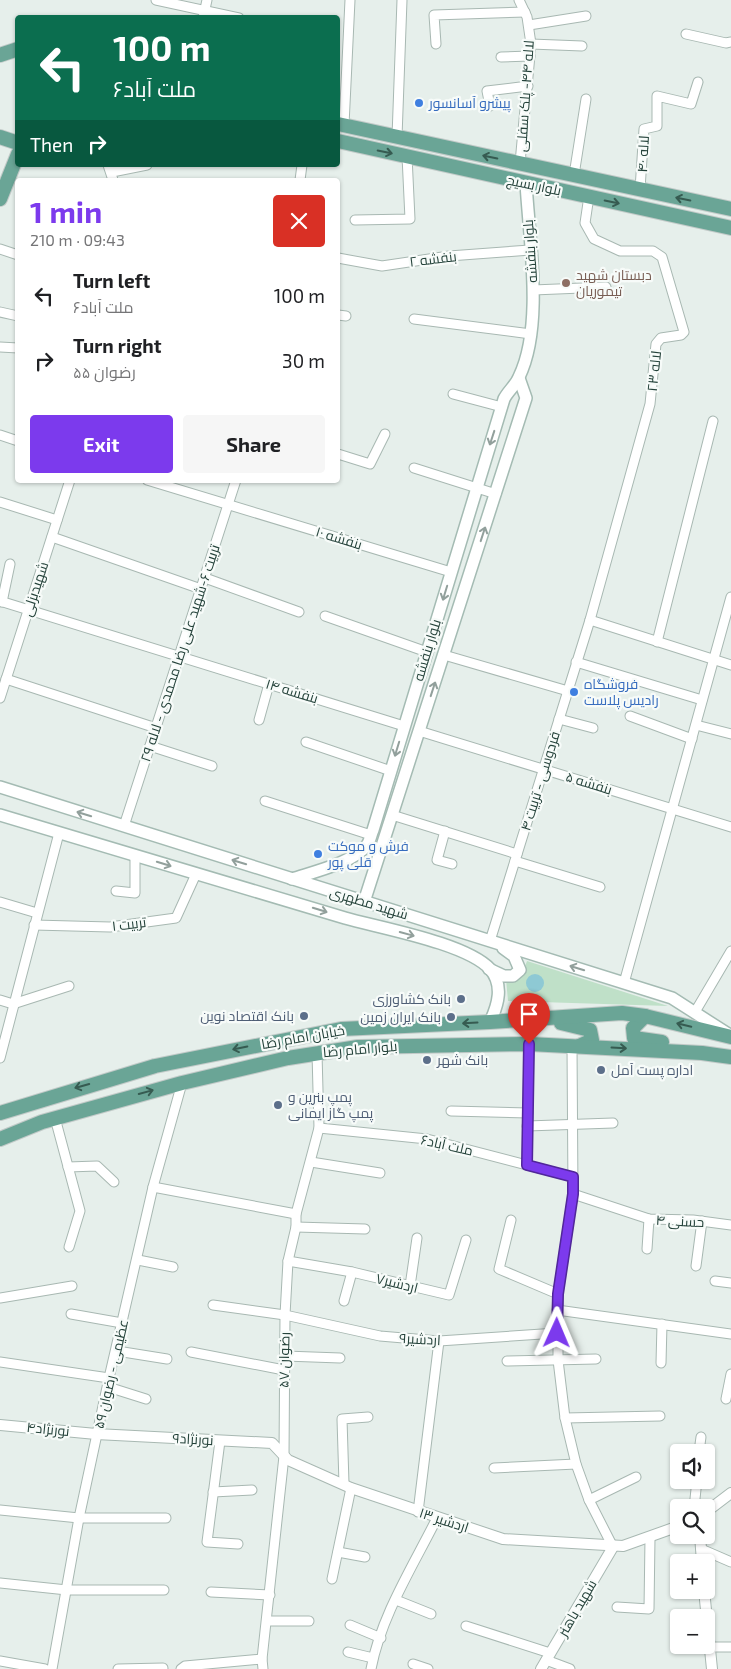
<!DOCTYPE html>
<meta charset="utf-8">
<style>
body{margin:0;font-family:"Exo 2",Cairo,sans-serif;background:#f6f6f6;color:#202124;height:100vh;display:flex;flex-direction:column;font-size:19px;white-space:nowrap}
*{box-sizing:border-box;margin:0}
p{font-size:16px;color:#757577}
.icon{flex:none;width:28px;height:28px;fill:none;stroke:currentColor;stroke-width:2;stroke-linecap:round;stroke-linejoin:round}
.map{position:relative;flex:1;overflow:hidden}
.side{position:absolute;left:15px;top:178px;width:325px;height:305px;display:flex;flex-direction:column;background:#fff;border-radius:5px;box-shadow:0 1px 4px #0004}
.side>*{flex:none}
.hud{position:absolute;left:15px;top:15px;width:325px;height:152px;border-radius:5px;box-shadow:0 1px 4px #0004;background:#0b6e4f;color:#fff;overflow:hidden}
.buttons{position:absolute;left:670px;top:1444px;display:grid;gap:10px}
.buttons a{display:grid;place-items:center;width:45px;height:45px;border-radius:5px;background:#fff;box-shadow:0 1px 4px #0004;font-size:25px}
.pin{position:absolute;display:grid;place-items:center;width:42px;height:42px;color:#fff;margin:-51px -21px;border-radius:50% 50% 50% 0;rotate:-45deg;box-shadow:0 0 5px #0007}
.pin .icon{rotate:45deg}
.me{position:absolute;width:55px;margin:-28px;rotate:1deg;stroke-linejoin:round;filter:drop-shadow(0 0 4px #0008)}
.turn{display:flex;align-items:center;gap:18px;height:105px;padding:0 15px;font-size:22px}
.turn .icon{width:65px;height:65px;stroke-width:2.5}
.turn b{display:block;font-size:35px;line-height:42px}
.then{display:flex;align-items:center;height:48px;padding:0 15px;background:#0003;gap:10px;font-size:19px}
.round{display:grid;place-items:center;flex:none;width:52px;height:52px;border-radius:5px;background:#f6f6f6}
.overview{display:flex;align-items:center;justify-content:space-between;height:85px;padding:0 15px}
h1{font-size:30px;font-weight:700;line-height:38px;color:#7c3aed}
.button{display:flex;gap:10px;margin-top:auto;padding:10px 15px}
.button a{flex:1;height:58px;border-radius:5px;background:#7c3aed;color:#fff;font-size:20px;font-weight:700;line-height:58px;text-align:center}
.button a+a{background:#f6f6f6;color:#202124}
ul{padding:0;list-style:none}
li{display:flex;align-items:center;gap:15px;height:65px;padding:0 15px}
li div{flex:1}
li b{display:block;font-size:19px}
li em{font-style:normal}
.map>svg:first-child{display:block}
</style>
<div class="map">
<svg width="731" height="1669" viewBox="0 0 731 1669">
<rect width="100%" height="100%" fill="#e6efeb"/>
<!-- green -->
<polygon fill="#bfe0c8" points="527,961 668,1006 508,1001 506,979 523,972"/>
<!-- water -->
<circle fill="#8ec9d4" cx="535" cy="983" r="9"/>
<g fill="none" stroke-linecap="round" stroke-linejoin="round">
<!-- minor casing -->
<g stroke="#a8b8b2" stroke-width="11">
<g id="minor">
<polyline points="156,0 239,18"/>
<polyline points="519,0 527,17 531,44 520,163"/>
<polyline points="203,18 207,0"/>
<polyline points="529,25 586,16"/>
<polyline points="686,34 726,43 731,42"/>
<polyline points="436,44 434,15 525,12"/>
<polyline points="531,44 582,46"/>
<polyline points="501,57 530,56"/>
<polyline points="490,106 487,91 528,86"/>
<polyline points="344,125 350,0"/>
<polyline points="397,137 402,0"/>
<polyline points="108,165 113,180"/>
<polyline points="112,172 147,165"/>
<polyline points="574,175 586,99"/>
<polyline points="300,180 302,165"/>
<polyline points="640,189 644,129 657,126 657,96 691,104 698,82"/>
<polyline points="355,220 410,219 407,156"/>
<polyline points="0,249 18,255"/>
<polyline points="338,258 382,266 449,256 530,250"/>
<polyline points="533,290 606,287"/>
<polyline points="0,312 18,316"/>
<polyline points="338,315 346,316"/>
<polyline points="414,319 531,334"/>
<polyline points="0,347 18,348"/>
<polyline points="453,394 502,407"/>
<polyline points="0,435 18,441"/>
<polyline points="338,454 370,464 385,434"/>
<polyline points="414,468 496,494"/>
<polyline points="147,480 451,572"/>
<polyline points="0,502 57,520"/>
<polyline points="52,537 201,589"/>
<polyline points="205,578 299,612"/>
<polyline points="0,601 404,726"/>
<polyline points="2,602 10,564"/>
<polyline points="325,616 427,652"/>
<polyline points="590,620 731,665"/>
<polyline points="657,642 713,421"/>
<polyline points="444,655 568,691"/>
<polyline points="576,662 702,700"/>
<polyline points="6,679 156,728"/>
<polyline points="0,698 70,480"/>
<polyline points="630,716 692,739"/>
<polyline points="559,719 593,728"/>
<polyline points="259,720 269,684"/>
<polyline points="696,725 731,734"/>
<polyline points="419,731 731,827"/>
<polyline points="306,742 391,771"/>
<polyline points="150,746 212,766"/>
<polyline points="265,801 371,835"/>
<polyline points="392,815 517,854"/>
<polyline points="124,826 236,480"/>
<polyline points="445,831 437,860 452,864"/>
<polyline points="515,861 600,887"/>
<polyline points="116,891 135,893 135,855"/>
<polyline points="0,902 37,913"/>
<polyline points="34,925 110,927 176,918 196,874"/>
<polyline points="490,941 590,620 650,404 656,344 661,338 681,335 684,332 662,257 653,251 620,251 594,239 585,223 589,196"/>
<polyline points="624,983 731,597"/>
<polyline points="0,1000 13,1004 69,986"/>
<polyline points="695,1012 731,951"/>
<polyline points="572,1046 573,1194 558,1294 558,1360 565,1418 576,1464 589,1500 613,1547"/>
<polyline points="0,1058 59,833"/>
<polyline points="451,1111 528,1113"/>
<polyline points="55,1118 80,1211 69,1247"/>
<polyline points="527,1126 613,1123"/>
<polyline points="319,1128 427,1139 573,1177"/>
<polyline points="311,1162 380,1173"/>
<polyline points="527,1165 529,1044"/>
<polyline points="68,1167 97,1166 114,1182"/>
<polyline points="153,1187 296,1214"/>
<polyline points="573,1194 649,1219 693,1220 731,1225"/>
<polyline points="511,1220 499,1269 558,1294"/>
<polyline points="296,1227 365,1229"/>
<polyline points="647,1249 649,1219"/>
<polyline points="138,1260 173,1267"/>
<polyline points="288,1261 352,1272 449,1295 466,1240"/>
<polyline points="696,1266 702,1221"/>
<polyline points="715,1281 731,1283"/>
<polyline points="410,1286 417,1238"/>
<polyline points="0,1298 72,1286"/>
<polyline points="344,1301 352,1272"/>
<polyline points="213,1305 285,1315 380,1336 439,1341 557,1333"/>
<polyline points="557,1310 731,1334"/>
<polyline points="71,1314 122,1323"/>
<polyline points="117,1351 167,1359"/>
<polyline points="191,1352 284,1370"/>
<polyline points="285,1356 340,1358"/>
<polyline points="507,1361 596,1359"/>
<polyline points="0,1362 109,1378"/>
<polyline points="661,1363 662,1324"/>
<polyline points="108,1387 146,1399"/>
<polyline points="726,1399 731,1374"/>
<polyline points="565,1418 660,1416"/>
<polyline points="220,1441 207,1542 238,1544"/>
<polyline points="699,1452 701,1437"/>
<polyline points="494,1468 576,1464"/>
<polyline points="344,1484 342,1419 368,1417"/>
<polyline points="213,1492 252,1490"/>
<polyline points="589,1500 636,1477"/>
<polyline points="694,1508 697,1480"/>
<polyline points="0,1510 79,1518 166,1518"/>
<polyline points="418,1512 439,1341"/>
<polyline points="701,1549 731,1562"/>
<polyline points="338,1552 365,1557"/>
<polyline points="332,1579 351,1488"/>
<polyline points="0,1583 67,1590 164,1590"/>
<polyline points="211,1592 270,1595"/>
<polyline points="396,1600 431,1614"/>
<polyline points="617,1607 649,1609 650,1538"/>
<polyline points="267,1621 309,1621"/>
<polyline points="350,1625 381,1638"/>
<polyline points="466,1626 550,1653"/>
<polyline points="710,1647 731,1647"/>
<polyline points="348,1652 373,1658"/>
<polyline points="546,1660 570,1669"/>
<polyline points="0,1661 45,1669"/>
<polyline points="413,1664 428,1669"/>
<polyline points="52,1669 79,1518 109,1378 153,1187 182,1083"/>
<polyline points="118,1669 163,1668"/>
<polyline points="181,1669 185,1666 262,1659"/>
<polyline points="263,1669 262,1659 284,1456 285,1315 288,1261 296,1227 296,1214 319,1128 317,1053"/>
<path d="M 371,1669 C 381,1616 413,1566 437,1518"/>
</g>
</g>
<!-- tertiary casing -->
<g stroke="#a8b8b2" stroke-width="12">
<g id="tertiary">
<polyline points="0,1425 96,1434 272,1443 288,1460 351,1488 503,1539 623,1546 679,1526"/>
<polyline points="706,1512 731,1493"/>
<polyline points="700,1535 702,1562"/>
<polyline points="704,1590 712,1669"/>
<polyline points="541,1669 613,1547"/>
</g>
</g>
<!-- secondary casing -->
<g stroke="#a4bbb3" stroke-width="14">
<g id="secondary">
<polyline points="0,787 672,998 728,1034"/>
<path d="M 0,815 C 115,850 230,884 345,918 C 380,928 466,943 490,969 C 504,985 498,1005 490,1022"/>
<path d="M 292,879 C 313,872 353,863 367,845 C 370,841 371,834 373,830 L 504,399 C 508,391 516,385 519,377 C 544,326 529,239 526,183"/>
<polyline points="364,902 526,398 519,378"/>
<polyline points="489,969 504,976 513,976 520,970 514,956 503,948"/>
</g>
</g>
<!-- primary casing -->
<g stroke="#c2cac8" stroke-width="16">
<g id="primary">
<polyline points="0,55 18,49"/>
<polyline points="338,124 731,209"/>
<polyline points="0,137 18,143"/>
<polyline points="338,141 731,228"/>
<polyline points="0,199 18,154"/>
<polyline points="645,1016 633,1028 634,1038 662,1042"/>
<polyline points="561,1023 590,1030 592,1040 579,1046"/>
<polyline points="0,1113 155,1066 341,1029 490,1022 622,1013 645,1016 731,1037"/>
<polyline points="0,1139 42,1122 182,1083 288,1058 358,1047 529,1044 702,1053 731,1057"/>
</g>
</g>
<!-- minor -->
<use href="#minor" stroke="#fff" stroke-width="9"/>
<!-- tertiary -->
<use href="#tertiary" stroke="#fff" stroke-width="10"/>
<!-- secondary -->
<use href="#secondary" stroke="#fff" stroke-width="11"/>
<!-- primary -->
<use href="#primary" stroke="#6aa596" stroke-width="14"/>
</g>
<!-- one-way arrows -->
<defs><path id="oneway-shaft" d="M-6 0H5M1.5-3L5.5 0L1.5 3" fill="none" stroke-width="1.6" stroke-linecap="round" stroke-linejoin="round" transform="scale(1.25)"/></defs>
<g stroke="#365b51">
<use href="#oneway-shaft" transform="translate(385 152) rotate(12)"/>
<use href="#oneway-shaft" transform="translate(490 157) rotate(-168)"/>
<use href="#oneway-shaft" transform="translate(683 199) rotate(-168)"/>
<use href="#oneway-shaft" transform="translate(612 202) rotate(12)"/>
<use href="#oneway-shaft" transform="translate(470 1023) rotate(177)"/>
<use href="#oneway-shaft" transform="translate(684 1025) rotate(-166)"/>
<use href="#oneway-shaft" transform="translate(240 1048) rotate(168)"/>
<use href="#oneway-shaft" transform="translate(619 1048) rotate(3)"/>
<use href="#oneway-shaft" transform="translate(82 1086) rotate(164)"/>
<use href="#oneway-shaft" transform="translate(146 1092) rotate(-15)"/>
</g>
<g stroke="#92a09c">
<use href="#oneway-shaft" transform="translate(492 438) rotate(108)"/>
<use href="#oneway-shaft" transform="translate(483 534) rotate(-72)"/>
<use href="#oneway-shaft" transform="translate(445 593) rotate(107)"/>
<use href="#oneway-shaft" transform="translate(433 689) rotate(-72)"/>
<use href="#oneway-shaft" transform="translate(397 749) rotate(107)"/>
<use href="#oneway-shaft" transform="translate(84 814) rotate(-163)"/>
<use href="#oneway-shaft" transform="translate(239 862) rotate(-163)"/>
<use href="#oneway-shaft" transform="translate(164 864) rotate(17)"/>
<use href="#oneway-shaft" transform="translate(320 910) rotate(17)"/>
<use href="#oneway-shaft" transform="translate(407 934) rotate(15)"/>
<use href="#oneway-shaft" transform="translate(577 968) rotate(-163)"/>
</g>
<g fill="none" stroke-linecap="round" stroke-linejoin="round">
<!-- route casing -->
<g stroke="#51269a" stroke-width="12">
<polyline id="route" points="529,1044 527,1165 573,1177 573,1194 558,1294 557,1333"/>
</g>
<!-- route -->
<use href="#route" stroke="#7c3aed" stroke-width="9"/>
</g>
<!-- markers -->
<g fill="#3f7fe0" stroke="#f7fbf9" stroke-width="2">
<circle cx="419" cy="103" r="5"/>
<circle cx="574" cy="692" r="5"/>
<circle cx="318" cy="854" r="5"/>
</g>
<circle fill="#8d6e63" stroke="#f7fbf9" stroke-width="2" cx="566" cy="283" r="5"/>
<g fill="#5c6f8a" stroke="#f7fbf9" stroke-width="2">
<circle cx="461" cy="999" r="5"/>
<circle cx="304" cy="1016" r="5"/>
<circle cx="451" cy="1017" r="5"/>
<circle cx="427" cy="1060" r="5"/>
<circle cx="601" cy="1070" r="5"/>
<circle cx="278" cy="1105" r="5"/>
</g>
<g text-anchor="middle" stroke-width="4.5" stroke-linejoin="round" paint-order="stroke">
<!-- street labels -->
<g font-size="14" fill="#24423a" stroke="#f7fbf9">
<text transform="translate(525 96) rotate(-86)" y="5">لاله ۴۴- پلک سفلی</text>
<text transform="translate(643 154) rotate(-87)" y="5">لاله ۴۰</text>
<text transform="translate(534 185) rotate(12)" y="5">بلوار بسیج</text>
<text transform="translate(530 251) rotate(-94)" y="5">بلوار بنفشه</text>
<text transform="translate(433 259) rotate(-7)" y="5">بنفشه ۲</text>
<text transform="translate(654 371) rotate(-84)" y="5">لاله ۲۳</text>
<text transform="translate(339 538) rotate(17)" y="5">بنفشه ۱۰</text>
<text transform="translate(35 589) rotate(-72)" y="5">شهیدبزلی</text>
<text transform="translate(427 650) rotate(-73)" y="5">بلوار بنفشه</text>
<text transform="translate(180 653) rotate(-72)" y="5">تربیت ۶-شهید علی رضا محمدی - لاله ۲۹</text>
<text transform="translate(292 691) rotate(17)" y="5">بنفشه ۱۴</text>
<text transform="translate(540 781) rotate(-73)" y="5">فردوسی - تربیت ۴</text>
<text transform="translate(589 783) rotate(17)" y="5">بنفشه ۵</text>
<text transform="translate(369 903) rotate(17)" y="5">شهید مطهری</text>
<text transform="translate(129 924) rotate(-7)" y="5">تربیت ۱</text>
<text transform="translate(303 1037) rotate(-10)" y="5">خیابان امام رضا</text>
<text transform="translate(360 1049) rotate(-5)" y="5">بلوار امام رضا</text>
<text transform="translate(447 1145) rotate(13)" y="5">ملت آباد۶</text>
<text transform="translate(680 1221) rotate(3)" y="5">حسنی ۴</text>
<text transform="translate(397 1283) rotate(14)" y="5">اردشیر۷</text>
<text transform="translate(420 1339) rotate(3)" y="5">اردشیر۹</text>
<text transform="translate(284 1360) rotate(-89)" y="5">رضوان ۵۷</text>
<text transform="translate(111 1374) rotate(-77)" y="5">عظیمی - رضوان ۵۹</text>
<text transform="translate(48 1429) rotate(6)" y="5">نورنژاد۴</text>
<text transform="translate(193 1439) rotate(3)" y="5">نورنژاد۹</text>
<text transform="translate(444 1520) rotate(18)" y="5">اردشیر ۱۳</text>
<text transform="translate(577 1608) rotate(-60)" y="5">شهید باهنر</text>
</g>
<!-- shop labels -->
<g font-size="14" fill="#366cbe" stroke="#f7fbf9" text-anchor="start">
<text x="429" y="108">پیشرو آسانسور</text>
<text x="584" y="689">فروشگاه<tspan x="584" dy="16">رادیس پلاست</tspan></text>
<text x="328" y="851">فرش و موکت<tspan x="328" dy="16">قلی پور</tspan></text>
</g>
<!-- education labels -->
<g font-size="14" fill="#785e54" stroke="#f7fbf9" text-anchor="start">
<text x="576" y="280">دبستان شهید<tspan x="576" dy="16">تیموریان</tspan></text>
</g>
<!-- service labels -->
<g font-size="14" fill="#4e5e75" stroke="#f7fbf9" text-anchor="end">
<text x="451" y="1004">بانک کشاورزی</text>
<text x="294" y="1021">بانک اقتصاد نوین</text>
<text x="441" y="1022">بانک ایران زمین</text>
<text x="437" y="1065" text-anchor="start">بانک شهر</text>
<text x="611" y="1075" text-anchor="start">اداره پست آمل</text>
<text x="288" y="1102" text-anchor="start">پمپ بنرین و<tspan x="288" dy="16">پمپ گاز ایمانی</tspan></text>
</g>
</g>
</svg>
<div class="buttons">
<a><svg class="icon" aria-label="sound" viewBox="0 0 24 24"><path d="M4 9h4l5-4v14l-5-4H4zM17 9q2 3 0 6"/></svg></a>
<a><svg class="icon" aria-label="search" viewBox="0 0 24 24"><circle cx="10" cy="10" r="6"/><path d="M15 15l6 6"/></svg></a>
<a>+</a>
<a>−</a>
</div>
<div class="pin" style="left:529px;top:1044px;background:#d93025"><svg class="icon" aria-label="arrive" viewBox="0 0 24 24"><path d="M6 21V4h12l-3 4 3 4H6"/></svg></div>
<svg class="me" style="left:557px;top:1333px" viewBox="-20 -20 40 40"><path d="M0-17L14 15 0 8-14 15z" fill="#7c3aed" stroke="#fff" stroke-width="4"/></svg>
<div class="hud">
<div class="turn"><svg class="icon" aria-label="left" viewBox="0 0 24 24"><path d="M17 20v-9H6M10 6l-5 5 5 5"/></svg><div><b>100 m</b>ملت آباد۶</div></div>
<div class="then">Then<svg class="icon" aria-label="right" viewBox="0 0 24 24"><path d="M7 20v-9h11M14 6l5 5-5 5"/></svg></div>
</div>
<section class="side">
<div class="overview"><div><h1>1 min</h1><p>210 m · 09:43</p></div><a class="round" style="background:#d93025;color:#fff"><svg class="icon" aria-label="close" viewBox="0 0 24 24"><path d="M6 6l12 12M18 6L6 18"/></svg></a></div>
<ul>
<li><svg class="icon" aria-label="left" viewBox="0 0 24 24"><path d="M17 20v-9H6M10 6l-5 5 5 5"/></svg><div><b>Turn left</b><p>ملت آباد۶</p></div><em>100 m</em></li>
<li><svg class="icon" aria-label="right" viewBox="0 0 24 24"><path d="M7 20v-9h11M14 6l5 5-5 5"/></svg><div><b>Turn right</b><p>رضوان ۵۵</p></div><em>30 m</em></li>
</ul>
<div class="button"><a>Exit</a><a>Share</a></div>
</section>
</div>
